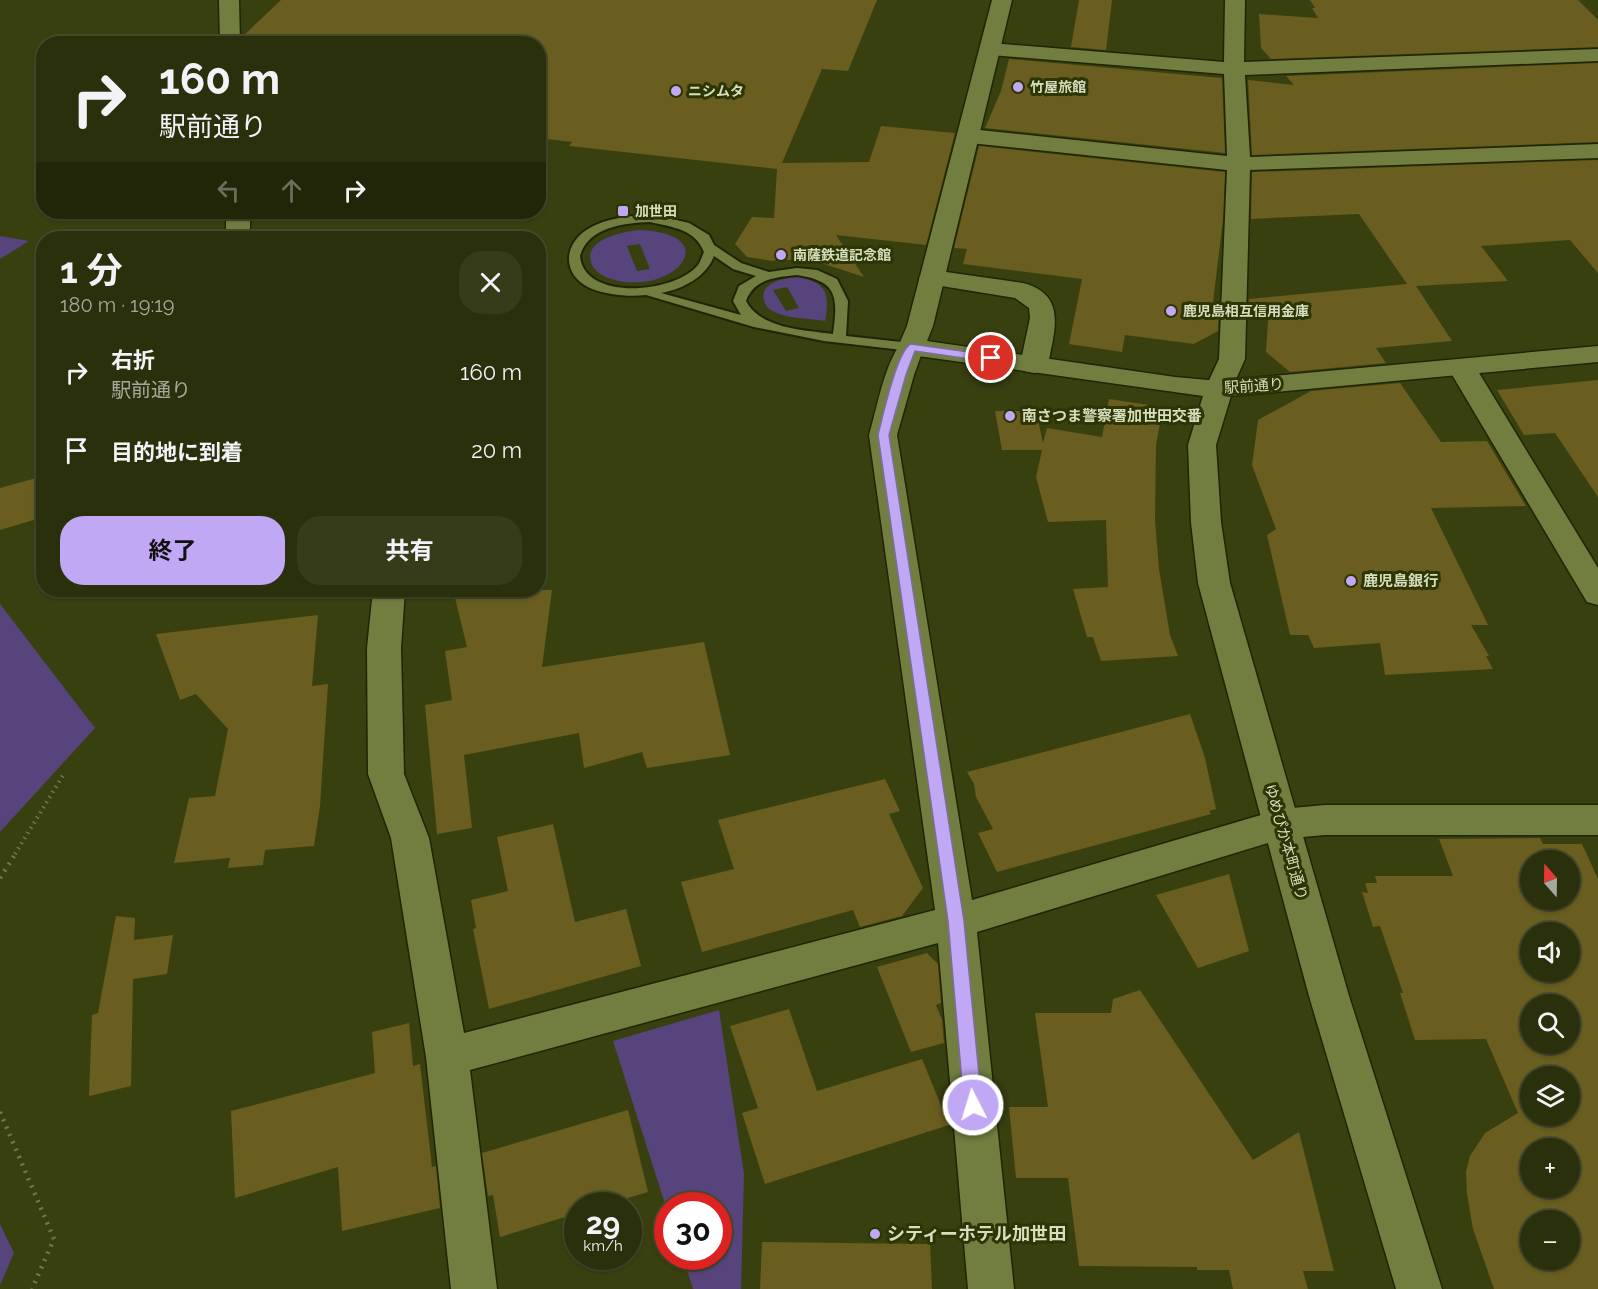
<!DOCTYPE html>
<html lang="ja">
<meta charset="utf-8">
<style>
body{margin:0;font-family:Raleway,"Noto Sans JP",sans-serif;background:#363c1a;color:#f1f3f6;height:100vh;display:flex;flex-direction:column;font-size:22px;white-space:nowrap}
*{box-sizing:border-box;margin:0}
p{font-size:20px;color:#a5a99d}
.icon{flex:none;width:33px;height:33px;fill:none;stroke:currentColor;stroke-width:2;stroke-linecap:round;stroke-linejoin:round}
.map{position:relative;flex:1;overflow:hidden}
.side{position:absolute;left:36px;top:231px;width:510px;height:366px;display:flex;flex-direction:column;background:#2a300c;border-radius:24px;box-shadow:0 2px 4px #0004,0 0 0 2px #464b2d}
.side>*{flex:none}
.hud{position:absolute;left:36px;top:36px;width:510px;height:183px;border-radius:24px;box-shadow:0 2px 4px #0004,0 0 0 2px #464b2d;background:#2a300c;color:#f1f3f6;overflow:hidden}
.needle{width:39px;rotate:340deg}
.tools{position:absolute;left:1520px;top:850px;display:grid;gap:12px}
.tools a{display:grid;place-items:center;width:60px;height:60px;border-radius:50%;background:#2a300c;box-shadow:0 2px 4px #0004,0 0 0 2px #464b2d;font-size:30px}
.speed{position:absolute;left:564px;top:1192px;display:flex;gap:12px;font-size:30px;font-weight:700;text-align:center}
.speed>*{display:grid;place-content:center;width:78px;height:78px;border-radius:50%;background:#2a300c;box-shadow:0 2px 4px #0004,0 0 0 2px #464b2d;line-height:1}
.speed small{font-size:15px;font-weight:400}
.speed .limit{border:9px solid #d22;background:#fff;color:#111}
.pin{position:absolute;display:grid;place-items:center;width:51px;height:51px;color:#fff;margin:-26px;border:3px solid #fff;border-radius:50%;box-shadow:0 2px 6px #0007}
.me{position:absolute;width:66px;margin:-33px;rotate:355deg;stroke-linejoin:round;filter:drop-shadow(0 0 4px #0008)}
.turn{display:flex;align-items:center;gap:21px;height:126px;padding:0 24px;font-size:27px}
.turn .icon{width:78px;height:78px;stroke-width:2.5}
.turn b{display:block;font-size:42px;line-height:51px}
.lanes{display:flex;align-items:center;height:57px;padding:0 24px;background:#0003;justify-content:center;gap:30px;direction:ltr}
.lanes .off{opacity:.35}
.round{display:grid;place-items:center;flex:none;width:63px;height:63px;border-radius:24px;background:#363c1a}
.headline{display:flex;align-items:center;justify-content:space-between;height:102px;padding:0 24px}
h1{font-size:36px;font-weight:700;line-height:45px}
.action{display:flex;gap:12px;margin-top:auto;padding:12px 24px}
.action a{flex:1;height:69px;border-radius:24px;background:#c0a8f4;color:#111;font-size:24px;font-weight:700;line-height:69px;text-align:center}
.action a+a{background:#363c1a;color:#f1f3f6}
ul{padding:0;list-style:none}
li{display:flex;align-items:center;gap:18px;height:78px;padding:0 24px}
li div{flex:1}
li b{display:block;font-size:22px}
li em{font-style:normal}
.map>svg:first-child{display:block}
</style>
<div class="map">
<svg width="1598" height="1289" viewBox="0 0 1598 1289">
<rect width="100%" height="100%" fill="#384010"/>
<!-- green -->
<g fill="#57447c" fill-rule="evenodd">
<path d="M 638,230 C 728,233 674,298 611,279 C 603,276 593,271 591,262 C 584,239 623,232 638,230 ZM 640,244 L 650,269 L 637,271 L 627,246 Z"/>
<polygon points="0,236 29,241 0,259"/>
<path d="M 799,277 C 827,283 830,294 825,321 C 810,318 786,319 773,311 C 768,309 765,305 764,300 C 759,282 786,278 799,277 ZM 787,287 L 799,308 L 786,311 L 773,290 Z"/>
<polygon points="0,604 95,728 0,832"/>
<polygon points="719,1010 744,1174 741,1289 693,1289 683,1257 718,1257 718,1206 668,1206 667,1210 613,1041"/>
<polygon points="0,1224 14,1253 0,1285"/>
</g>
<!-- building -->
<g fill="#695d1f" fill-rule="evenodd">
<polygon points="281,0 877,0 848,71 822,69 782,163 869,162 881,126 955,133 926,245 836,235 864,277 821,263 779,259 773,261 747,257 735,244 752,217 774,218 777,169 569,146 572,142 538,138 538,44 315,44 243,36"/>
<polygon points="1079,0 1112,0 1106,50 1071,47"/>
<polygon points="1310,0 1578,0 1598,20 1598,47 1271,59 1261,48 1259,14 1318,18 1312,8 1315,8"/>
<polygon points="1009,59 1222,78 1225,153 985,128 1001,91"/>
<polygon points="1598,63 1598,142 1252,155 1248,80 1294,85 1286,76"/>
<polygon points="979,146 1225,172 1223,220 1213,302 1219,302 1218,331 1194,344 1125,335 1122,352 1069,344 1082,279 963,264 967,249 954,248"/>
<polygon points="1598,160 1598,273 1570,240 1481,246 1508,281 1416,286 1452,341 1376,348 1386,363 1290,372 1266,352 1269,304 1248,315 1249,299 1407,284 1359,214 1251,219 1252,172"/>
<polygon points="1598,380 1598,497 1555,433 1524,435 1497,390"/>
<polygon points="1400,383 1441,442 1487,441 1526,506 1431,508 1488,625 1471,625 1489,656 1486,656 1493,669 1385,675 1380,643 1314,648 1308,635 1290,635 1267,535 1276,529 1252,465 1258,420 1311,391"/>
<polygon points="1109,399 1163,407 1156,445 1155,520 1159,569 1170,635 1178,656 1101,661 1093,637 1087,637 1073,589 1108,587 1106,520 1048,522 1036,477 1042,450 1002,450 995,411 1036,411 1043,443 1047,428 1102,437"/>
<polygon points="44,476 44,517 0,530 0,488"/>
<polygon points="453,590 552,590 542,667 704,642 730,755 647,768 642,752 584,768 579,733 464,755 472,828 437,834 425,705 452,700 445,651 467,647"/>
<polygon points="318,615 312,686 328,684 320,806 314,846 265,850 263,865 228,868 230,858 174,863 189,798 215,796 228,729 196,694 180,700 156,634"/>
<polygon points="1190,714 1205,758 1216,809 1209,811 1211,814 997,872 978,833 993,829 976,797 974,784 967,772"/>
<polygon points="885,779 900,811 889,814 923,888 902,916 860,927 853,910 702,952 681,882 734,869 718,820"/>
<polygon points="553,824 575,922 626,909 641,966 489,1009 473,929 476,928 471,900 508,891 497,837"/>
<path d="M 1540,838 L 1543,844 L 1582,844 L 1598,879 L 1598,1289 L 1494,1289 L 1473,1229 L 1467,1194 L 1466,1172 L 1470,1156 L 1485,1133 L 1518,1113 L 1486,1039 L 1415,1040 L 1400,993 L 1403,993 L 1380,926 L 1373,927 L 1362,892 L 1368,893 L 1365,883 L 1377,883 L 1375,876 L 1453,876 L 1439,839 ZM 1530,861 L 1569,861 L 1569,900 L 1530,900 ZM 1530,933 L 1569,933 L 1569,972 L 1530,972 ZM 1530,1005 L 1569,1005 L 1569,1044 L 1530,1044 ZM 1530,1077 L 1569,1077 L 1569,1116 L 1530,1116 ZM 1530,1149 L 1569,1149 L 1569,1188 L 1530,1188 ZM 1530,1221 L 1569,1221 L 1569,1260 L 1530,1260 Z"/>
<polygon points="1229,874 1249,951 1198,968 1156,895"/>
<polygon points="116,916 135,918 134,940 173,935 167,974 133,979 131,1086 89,1096 92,1015 98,1013"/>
<polygon points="927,953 938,964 941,1003 936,1005 942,1020 944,1043 911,1052 877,967"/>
<polygon points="1140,990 1253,1160 1299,1132 1334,1271 1303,1271 1308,1289 1233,1289 1229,1270 1197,1270 1197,1267 1079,1266 1068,1178 1016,1178 1009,1107 1048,1107 1035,1013 1111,1013 1113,999"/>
<polygon points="789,1009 817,1091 922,1059 949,1125 765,1184 742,1113 758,1108 730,1026"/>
<polygon points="409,1023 413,1066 420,1064 432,1167 436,1166 440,1208 342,1231 338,1167 235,1198 231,1111 375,1073 372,1032"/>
<polygon points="628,1110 648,1192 601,1206 578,1206 578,1213 500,1237 493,1195 488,1196 482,1153"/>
<polygon points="762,1242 930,1244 932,1289 760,1289"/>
</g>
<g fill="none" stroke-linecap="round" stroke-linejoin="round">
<!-- service casing -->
<g stroke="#202505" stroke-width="4">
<path id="service" d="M 650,214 L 689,223 L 709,235 L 714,245 L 741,263 L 769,272 L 797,268 L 817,270 L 837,279 L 848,301 L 846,336 L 911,343 L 918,347 L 911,351 L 824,341 L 754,327 L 646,295 C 629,297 608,295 592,289 C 562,276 562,245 588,229 C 606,218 629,216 650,214 ZM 650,222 C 672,227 695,229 704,252 C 702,256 701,261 698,265 C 676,293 584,302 580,256 C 588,227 624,223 650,222 ZM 714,256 L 733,269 L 756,276 L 739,286 L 733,301 L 741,315 L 661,293 C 683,289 706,277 714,256 ZM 797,275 C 838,281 838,297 833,334 C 804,330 761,329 746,301 C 754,279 776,277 797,275 Z"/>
</g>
<!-- minor casing -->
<g stroke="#202505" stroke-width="3">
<g id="minor">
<polygon points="219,0 239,0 240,44 220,44"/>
<polygon points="1225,0 1245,0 1244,62 1598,49 1598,61 1245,75 1250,157 1598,144 1598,158 1250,170 1245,359 1229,395 1219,397 1209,395 1205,389 1219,359 1227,170 970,143 962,141 959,136 962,131 970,129 1227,156 1224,74 991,55 984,53 981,49 984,45 991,43 1224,62"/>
<rect x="226" y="212" width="24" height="26"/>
<path d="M 932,270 L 1023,283 C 1068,295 1054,331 1048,365 L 1044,371 L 1034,373 L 1024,371 L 1020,365 L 1030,318 L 1029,308 L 1015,298 L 923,283 L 919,278 L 923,273 Z"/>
<path d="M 911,339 L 920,341 L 924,347 L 914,375 L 897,435 L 972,900 L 1281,809 L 1325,805 L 1598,805 L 1598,835 L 1325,835 L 1281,839 L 977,932 L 1014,1289 L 968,1289 L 938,943 L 470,1070 L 497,1289 L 451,1289 L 426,1057 L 391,838 L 368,774 L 367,648 L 373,590 L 405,590 L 401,648 L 404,774 L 429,838 L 464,1033 L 935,910 L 869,435 C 878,405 883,368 902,341 Z"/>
<polygon points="1462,360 1472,362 1476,368 1598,568 1598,605 1587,602 1448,368 1452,362"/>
</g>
</g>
<!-- tertiary casing -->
<g stroke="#202505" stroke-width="3">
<polygon id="tertiary" points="992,0 1012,0 933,326 927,341 1175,377 1219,381 1598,346 1598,362 1231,396 1216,445 1221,522 1230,583 1349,996 1442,1289 1396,1289 1309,996 1198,583 1191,522 1188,445 1203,396 911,355 902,353 898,347 907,326"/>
</g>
<!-- path-far1 -->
<polyline stroke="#71794f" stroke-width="4" stroke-dasharray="1.5 4.5" stroke-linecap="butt" points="15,854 65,772"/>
<!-- path -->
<g stroke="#71794f" stroke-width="4.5" stroke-dasharray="2 6" stroke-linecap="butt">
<polyline points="0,878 16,853"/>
<polyline points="0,1112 54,1239 32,1289"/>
</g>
<!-- service -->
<use href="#service" fill="#727e40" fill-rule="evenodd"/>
<!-- minor -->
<use href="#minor" fill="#727e40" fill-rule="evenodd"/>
<!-- tertiary -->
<use href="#tertiary" fill="#727e40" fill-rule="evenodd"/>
</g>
<!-- route -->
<path fill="#c0a8f4" stroke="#7d6d9f" stroke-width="1.5" d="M 911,344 L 991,355 L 996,358 L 991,362 L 915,351 L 906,375 L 889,435 L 964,921 L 982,1105 L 980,1111 L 973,1113 L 967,1111 L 964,1105 L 948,921 L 878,435 C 882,419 897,349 911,344 Z"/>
<!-- markers -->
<g fill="#c0a8f4" stroke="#2e3504" stroke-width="2">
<circle cx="1018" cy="87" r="6"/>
<circle cx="676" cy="91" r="6"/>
<rect x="617" y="205" width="12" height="12" rx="3"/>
<circle cx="781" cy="255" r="6"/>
<circle cx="1171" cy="311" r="6"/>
<circle cx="1010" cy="416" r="6"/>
<circle cx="1351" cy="581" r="6"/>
<circle cx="875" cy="1234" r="6"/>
</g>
<g text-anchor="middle" stroke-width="6" stroke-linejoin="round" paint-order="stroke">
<!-- far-poi labels -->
<g font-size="14" font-weight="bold" fill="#d6debe" stroke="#2e3504" text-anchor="start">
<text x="1030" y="92">竹屋旅館</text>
<text x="688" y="96">ニシムタ</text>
<text x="635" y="216">加世田</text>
<text x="793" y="260">南薩鉄道記念館</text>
<text x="1183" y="316">鹿児島相互信用金庫</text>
</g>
<!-- street labels -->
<g font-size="15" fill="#d6debe" stroke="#2e3504">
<text transform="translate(1254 386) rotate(-4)" y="5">駅前通り</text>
<text transform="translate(1286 842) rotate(74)" y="5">ゆめぴか本町通り</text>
</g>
<!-- poi labels -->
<g font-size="15" font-weight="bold" fill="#d6debe" stroke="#2e3504" text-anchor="start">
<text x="1022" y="421">南さつま警察署加世田交番</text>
<text x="1363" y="586">鹿児島銀行</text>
</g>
<!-- near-poi labels -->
<g font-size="18" font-weight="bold" fill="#d6debe" stroke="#2e3504" text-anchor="start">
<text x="887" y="1240">シティーホテル加世田</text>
</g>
</g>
</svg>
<div class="tools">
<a><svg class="needle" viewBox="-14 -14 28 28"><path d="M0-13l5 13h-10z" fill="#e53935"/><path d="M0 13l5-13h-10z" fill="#a5a99d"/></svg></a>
<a><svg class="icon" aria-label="sound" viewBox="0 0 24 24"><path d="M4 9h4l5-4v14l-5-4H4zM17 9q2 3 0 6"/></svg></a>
<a><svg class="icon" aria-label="search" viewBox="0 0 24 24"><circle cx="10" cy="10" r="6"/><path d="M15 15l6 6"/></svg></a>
<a><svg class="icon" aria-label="layers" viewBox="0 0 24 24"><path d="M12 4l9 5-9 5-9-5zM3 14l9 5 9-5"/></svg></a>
<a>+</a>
<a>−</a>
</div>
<div class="speed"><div>29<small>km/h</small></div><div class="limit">30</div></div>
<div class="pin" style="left:991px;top:358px;background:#d93025"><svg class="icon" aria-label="arrive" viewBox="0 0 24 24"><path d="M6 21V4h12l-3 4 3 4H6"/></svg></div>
<svg class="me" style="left:973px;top:1105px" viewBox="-20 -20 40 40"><circle r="17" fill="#c0a8f4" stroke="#fff" stroke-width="3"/><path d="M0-11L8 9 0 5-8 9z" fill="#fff"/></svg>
<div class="hud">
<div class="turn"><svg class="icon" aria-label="right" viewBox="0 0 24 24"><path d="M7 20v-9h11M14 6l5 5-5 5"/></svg><div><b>160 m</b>駅前通り</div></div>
<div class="lanes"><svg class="icon off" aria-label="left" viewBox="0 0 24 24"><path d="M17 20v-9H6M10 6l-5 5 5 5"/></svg><svg class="icon off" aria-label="ahead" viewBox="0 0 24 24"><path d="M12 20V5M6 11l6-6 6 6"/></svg><svg class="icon" aria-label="right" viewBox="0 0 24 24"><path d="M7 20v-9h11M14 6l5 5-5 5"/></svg></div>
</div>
<section class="side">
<div class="headline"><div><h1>1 分</h1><p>180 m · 19:19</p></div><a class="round"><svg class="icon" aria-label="close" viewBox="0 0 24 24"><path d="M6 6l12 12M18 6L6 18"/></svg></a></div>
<ul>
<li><svg class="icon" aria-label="right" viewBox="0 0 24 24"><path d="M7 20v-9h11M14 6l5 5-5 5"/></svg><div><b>右折</b><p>駅前通り</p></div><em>160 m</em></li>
<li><svg class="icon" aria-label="arrive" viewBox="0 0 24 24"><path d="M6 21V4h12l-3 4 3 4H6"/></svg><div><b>目的地に到着</b></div><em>20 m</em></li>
</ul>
<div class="action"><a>終了</a><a>共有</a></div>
</section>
</div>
